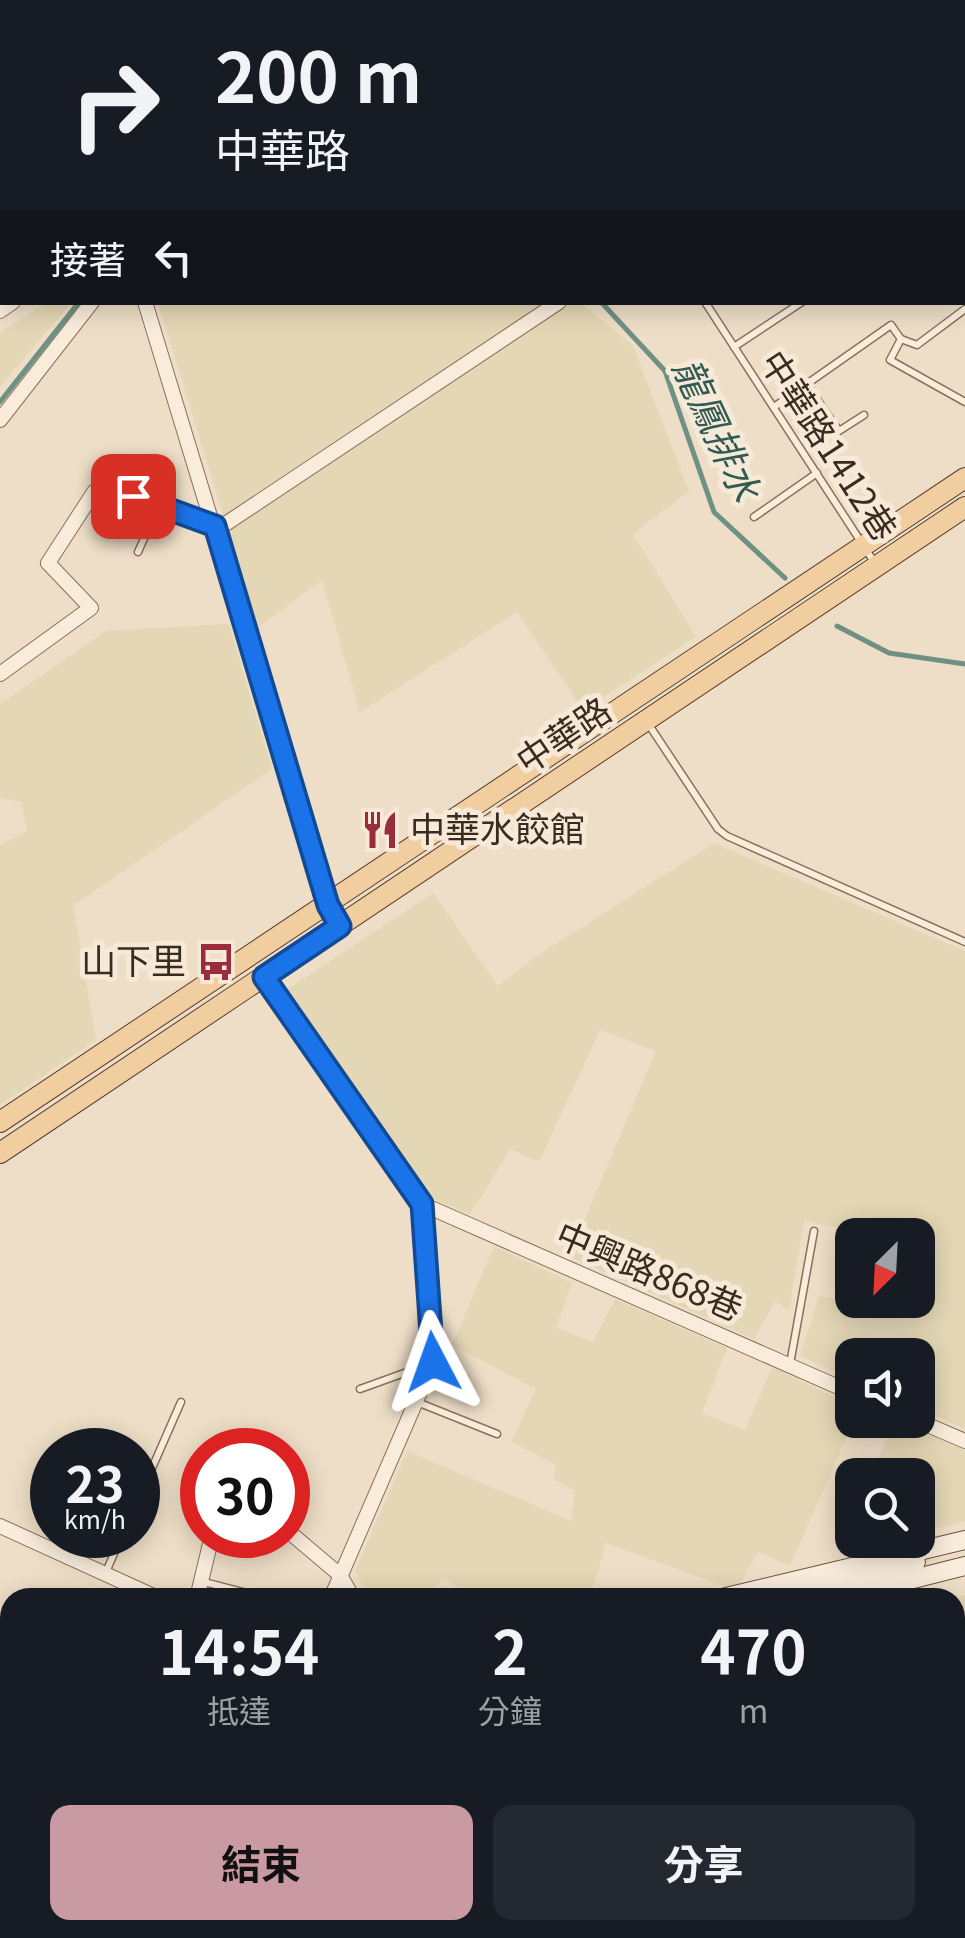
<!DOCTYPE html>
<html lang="zh-TW">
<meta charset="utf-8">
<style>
body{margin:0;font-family:Georgia,"Noto Sans TC",serif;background:#242831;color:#f1f3f6;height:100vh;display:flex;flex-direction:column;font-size:38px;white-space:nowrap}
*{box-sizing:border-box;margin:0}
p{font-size:32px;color:#9ea1a6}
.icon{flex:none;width:55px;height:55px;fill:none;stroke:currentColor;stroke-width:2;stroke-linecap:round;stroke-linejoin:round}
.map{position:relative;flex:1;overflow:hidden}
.sheet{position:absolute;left:0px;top:1588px;width:965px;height:352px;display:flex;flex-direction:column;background:#171b24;border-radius:30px 30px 0 0;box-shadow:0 5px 25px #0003}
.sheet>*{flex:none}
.guide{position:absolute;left:0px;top:0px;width:965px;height:305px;box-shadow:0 5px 25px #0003;background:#171b24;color:#f1f3f6;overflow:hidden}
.needle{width:65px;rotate:204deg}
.buttons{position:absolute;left:835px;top:1218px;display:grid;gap:20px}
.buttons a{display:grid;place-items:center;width:100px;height:100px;border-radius:20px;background:#171b24;box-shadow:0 5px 25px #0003;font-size:50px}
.speed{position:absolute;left:30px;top:1428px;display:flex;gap:20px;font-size:50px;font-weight:700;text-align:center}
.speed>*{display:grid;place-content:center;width:130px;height:130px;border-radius:50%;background:#171b24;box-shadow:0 5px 25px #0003;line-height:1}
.speed small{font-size:25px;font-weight:400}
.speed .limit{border:15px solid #d22;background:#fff;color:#111}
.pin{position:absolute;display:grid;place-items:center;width:85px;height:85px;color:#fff;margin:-42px;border-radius:20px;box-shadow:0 5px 15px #0006}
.me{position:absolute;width:110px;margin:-55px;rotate:356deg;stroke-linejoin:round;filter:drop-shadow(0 0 8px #0008)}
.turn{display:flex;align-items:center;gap:35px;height:210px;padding:0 50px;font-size:45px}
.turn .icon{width:130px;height:130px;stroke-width:2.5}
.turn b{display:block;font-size:70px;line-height:85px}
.then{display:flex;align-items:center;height:95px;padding:0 50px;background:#0003;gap:20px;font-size:38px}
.eta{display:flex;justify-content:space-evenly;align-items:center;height:170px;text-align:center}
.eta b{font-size:60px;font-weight:700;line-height:70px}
.action{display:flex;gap:20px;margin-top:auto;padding:20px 50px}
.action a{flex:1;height:115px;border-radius:20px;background:#c99aa2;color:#111;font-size:40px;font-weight:700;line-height:115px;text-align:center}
.action a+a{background:#242831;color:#f1f3f6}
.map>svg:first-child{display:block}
</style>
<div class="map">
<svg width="965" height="1938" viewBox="0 0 965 1938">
<rect width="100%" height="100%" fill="#eedec7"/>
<!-- farmland -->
<g fill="#e4d7b5">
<polygon points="46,303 71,303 0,387 0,333"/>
<polygon points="158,303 581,303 633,346 689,491 633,534 696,637 583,710 517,612 360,712 322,580 258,628"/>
<polygon points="229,624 272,769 73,906 96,1040 0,1105 0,845 27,831 21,802 0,798 0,704 106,631"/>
<polygon points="714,843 965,951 965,1429 918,1408 918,1355 852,1355 852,1380 800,1356 819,1296 869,1304 871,1300 918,1300 918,1235 883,1235 804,1221 789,1310 775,1301 754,1339 569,1256 656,1051 600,1030 539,1162 510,1149 470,1215 428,1196 285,991 433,893 498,986 535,957"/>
<polygon points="494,1246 572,1283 556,1327 593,1343 615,1299 727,1348 702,1413 745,1430 772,1367 852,1406 854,1420 790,1566 758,1552 736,1591 606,1543 590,1597 477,1597 442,1578 431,1597 369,1597 355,1571 407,1451 571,1521 575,1491 553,1479 556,1465 511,1442 536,1389 452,1345"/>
<polygon points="894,1420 965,1450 965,1521 918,1533 918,1475 872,1475"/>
<polygon points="965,1595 965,1934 955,1929 955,1598"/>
<polygon points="349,1930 855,1930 852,1938 345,1938"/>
</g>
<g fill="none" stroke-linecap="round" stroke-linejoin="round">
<!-- stream -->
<g stroke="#6f9184" stroke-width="5">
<polyline points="601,302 665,371 714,512 785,578"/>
<polyline points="0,402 79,302"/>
<polyline points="837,626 889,653 965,664"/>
</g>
<!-- lane casing -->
<g stroke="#8a6f5d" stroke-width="9">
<g id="lane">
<polyline points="508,0 510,2"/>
<polyline points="922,2 926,0"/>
<polyline points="705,302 876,565"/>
<polyline points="901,339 890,360 965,402"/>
<polyline points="734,347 802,302"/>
<polyline points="807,385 839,431 864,415"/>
<polyline points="774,407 891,325 901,339 917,345 965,309"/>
<polyline points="754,517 817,473"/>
<polyline points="138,552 158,507"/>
<polyline points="647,722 718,829 727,836 965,942"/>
<polyline points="790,1364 814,1231"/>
<polyline points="360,1389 432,1363"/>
<polyline points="417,1402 497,1434"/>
<polyline points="138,1500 181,1402"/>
<polyline points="106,1572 122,1535"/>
<polyline points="204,1582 266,1598"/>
<polyline points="47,1938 55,1930"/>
</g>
</g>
<!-- street casing -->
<g stroke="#8a6f5d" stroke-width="16">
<g id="street">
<polyline points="390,2 394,0"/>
<polyline points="145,302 328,905 340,926"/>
<polyline points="0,311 13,302"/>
<polyline points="0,420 92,302"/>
<polyline points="215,525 227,523 559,302"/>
<polyline points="0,674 91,608 48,563 94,492 107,487 215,525"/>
<polyline points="264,977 422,1204 433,1362 331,1598"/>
<polyline points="422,1204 852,1393"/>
<polyline points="916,1420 965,1441"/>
<polyline points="0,1526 158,1598"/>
<polyline points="288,1531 340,1575 353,1598"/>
<polyline points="197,1598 211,1540 221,1535"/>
<polyline points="238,1930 245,1938"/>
<polyline points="929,1930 947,1938"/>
</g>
</g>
<!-- secondary casing -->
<g stroke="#6c5040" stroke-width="20">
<g id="secondary">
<polyline points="722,1598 965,1540"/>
<polyline points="786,1598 916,1562"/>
<polyline points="838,1598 965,1566"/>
<polyline points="0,1714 10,1726"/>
<polyline points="0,1766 10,1762"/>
<polyline points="0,1784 10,1795"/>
<polyline points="0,1811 10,1809"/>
<polyline points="11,1930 11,1938"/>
</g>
</g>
<!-- primary casing -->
<g stroke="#583e30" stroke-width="22">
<g id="primary">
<polyline points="0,1122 965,478"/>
<polyline points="0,1153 965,507"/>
</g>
</g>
<!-- highway casing -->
<g stroke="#583e30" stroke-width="28">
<g id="highway">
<polyline points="225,2 228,0"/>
<polyline points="303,2 307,0"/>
<polyline points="0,148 2,147"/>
<polyline points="0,197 2,196"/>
</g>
</g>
<!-- lane -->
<use href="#lane" stroke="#f9ecdb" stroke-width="6"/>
<!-- street -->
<use href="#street" stroke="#f9ecdb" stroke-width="14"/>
<!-- secondary -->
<use href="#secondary" stroke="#f9ecdb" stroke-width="18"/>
<!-- primary -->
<use href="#primary" stroke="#f0cea0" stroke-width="20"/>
<!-- highway -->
<use href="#highway" stroke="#dc935a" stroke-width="25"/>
</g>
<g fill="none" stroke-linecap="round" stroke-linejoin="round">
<!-- route casing -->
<g stroke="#114b97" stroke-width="25">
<polyline id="route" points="133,496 215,526 328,905 340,926 264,977 422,1204 433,1362"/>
</g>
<!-- route -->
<use href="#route" stroke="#1a73e8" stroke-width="18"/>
</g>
<!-- icons -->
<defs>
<g id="restaurant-bare" transform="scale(3)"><path d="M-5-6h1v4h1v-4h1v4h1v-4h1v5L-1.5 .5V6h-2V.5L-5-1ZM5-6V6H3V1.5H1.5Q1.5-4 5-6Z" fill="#992d3b" stroke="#f6e9d7" stroke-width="2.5" paint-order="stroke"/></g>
<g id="bus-bare" transform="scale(3)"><path d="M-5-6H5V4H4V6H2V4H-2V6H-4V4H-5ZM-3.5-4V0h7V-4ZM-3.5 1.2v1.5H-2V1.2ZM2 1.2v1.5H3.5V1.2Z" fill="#992d3b" stroke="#f6e9d7" stroke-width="2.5" paint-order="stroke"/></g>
</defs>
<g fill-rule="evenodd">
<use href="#restaurant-bare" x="380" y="830"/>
<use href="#bus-bare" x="216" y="962"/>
</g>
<g text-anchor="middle" stroke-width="10" stroke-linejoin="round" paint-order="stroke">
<!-- street labels -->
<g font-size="35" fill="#3b2a20" stroke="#f6e9d7">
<text transform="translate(828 446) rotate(57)" y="12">中華路1412巷</text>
<text transform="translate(564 736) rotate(-34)" y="12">中華路</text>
<text transform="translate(649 1272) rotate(23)" y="12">中興路868巷</text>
</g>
<!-- poi labels -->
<g font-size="35" fill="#3b2a20" stroke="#f6e9d7" text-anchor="start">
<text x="410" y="842">中華水餃館</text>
<text x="186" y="974" text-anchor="end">山下里</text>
</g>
<!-- water labels -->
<g font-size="38" font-style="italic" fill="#305a52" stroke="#f6e9d7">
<text transform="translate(716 430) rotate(65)" y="13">龍鳳排水</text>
</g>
</g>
</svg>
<div class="buttons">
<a><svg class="needle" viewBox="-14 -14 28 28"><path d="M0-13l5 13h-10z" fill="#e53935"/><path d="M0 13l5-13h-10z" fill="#9ea1a6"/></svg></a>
<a><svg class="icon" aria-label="sound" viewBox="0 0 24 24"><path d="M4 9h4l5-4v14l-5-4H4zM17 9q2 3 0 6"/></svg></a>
<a><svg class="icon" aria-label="search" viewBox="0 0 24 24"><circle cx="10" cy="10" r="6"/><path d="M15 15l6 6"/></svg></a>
</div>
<div class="speed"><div>23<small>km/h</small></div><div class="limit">30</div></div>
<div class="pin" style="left:133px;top:496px;background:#d93025"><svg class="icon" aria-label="arrive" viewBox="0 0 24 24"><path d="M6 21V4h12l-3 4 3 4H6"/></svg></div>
<svg class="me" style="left:433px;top:1362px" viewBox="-20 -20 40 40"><path d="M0-17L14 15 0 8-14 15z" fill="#1a73e8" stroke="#fff" stroke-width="4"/></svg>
<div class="guide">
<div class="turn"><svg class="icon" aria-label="right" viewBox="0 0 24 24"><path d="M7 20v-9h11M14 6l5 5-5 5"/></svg><div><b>200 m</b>中華路</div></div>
<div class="then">接著<svg class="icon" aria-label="left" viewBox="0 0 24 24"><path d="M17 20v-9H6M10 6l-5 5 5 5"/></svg></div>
</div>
<section class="sheet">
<div class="eta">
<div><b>14:54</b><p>抵達</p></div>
<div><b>2</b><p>分鐘</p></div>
<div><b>470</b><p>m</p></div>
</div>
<div class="action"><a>結束</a><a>分享</a></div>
</section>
</div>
